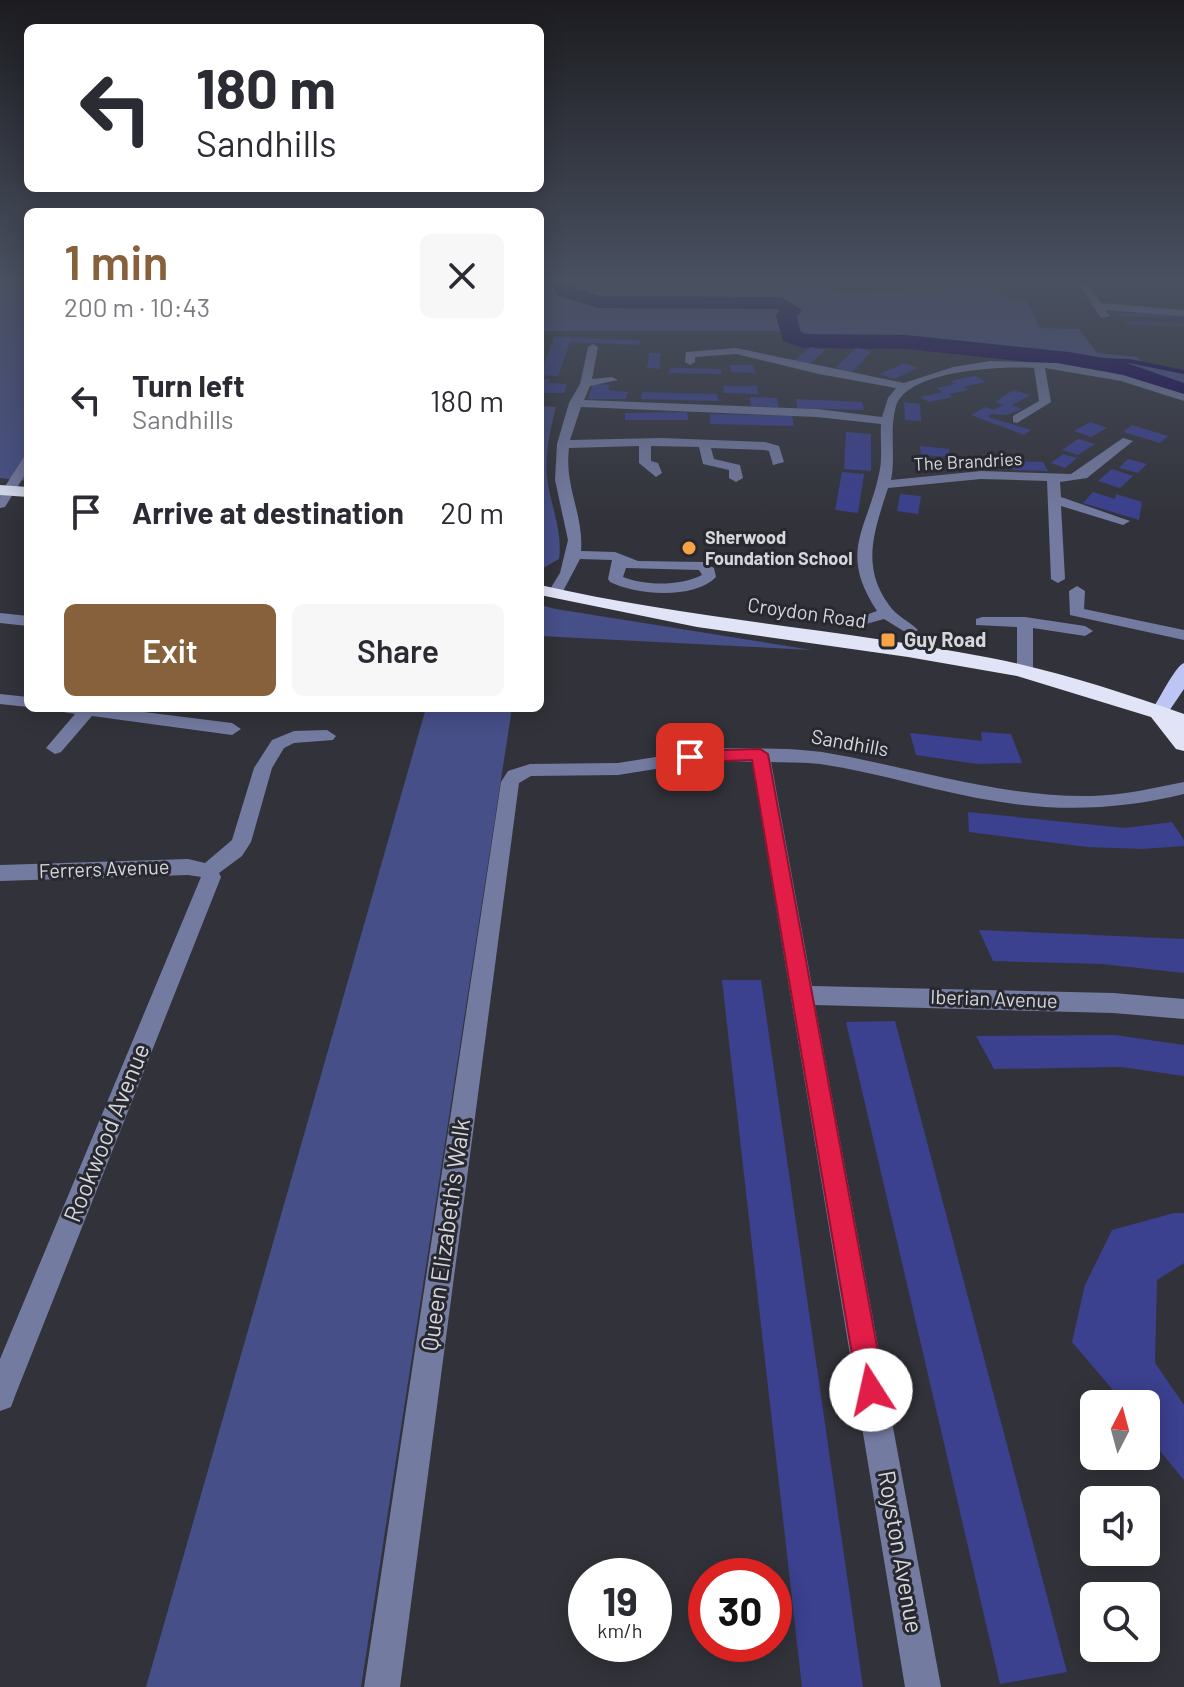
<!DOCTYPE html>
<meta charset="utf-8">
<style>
body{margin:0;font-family:Barlow,sans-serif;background:#f7f7f7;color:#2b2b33;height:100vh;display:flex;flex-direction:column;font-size:30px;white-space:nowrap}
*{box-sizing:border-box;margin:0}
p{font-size:26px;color:#7c7c81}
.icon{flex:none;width:44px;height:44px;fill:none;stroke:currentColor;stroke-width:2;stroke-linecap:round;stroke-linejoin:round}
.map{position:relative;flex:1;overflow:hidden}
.drawer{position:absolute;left:24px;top:208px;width:520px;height:504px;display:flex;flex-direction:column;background:#fff;border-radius:12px;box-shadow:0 4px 20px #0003}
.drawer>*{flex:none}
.banner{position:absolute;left:24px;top:24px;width:520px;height:168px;border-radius:12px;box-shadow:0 4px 20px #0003;background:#fff;color:#2b2b33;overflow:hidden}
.needle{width:52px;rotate:6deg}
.tools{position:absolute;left:1080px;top:1390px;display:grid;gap:16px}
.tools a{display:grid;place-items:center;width:80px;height:80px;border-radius:12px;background:#fff;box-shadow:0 4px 20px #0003;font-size:40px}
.speed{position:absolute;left:568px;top:1558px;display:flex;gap:16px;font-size:40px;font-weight:700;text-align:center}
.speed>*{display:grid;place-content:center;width:104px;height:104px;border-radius:50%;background:#fff;box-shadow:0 4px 20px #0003;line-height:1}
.speed small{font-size:20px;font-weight:400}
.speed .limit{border:12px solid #d22;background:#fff;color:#111}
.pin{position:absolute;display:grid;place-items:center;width:68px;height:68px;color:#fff;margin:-34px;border-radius:16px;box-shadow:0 4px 12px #0006}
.me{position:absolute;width:88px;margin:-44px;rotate:350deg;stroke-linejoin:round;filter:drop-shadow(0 0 6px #0008)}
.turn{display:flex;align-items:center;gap:28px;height:168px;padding:0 40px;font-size:36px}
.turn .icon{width:104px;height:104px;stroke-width:2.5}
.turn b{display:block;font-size:56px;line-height:68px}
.round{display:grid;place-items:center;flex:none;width:84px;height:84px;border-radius:12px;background:#f7f7f7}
.overview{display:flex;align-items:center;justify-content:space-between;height:136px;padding:0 40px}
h1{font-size:48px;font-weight:600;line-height:60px;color:#86613b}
.cta{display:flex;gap:16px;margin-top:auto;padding:16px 40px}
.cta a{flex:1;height:92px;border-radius:12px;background:#86613b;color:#fff;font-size:32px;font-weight:600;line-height:92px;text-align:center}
.cta a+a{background:#f7f7f7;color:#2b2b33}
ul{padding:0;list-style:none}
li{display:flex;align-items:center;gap:24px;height:112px;padding:0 40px}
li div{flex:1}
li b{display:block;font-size:30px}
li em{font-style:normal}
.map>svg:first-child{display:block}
</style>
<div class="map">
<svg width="1184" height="1687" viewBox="0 0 1184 1687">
<rect width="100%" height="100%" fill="#32333a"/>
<!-- green -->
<g fill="#474f88">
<polygon points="0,283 28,283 28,481 0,478"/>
<polygon points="540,283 820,283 838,292 944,290 946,286 987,284 1011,301 1027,301 1040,328 1079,329 1097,353 1138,357 1141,362 1126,362 1184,373 1184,389 1125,366 1098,361 1124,361 1069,359 906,342 803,341 777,331 544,331 540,339"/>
<path d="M 540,401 L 544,401 L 542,406 L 556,407 C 550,431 545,452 547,477 C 550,504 563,531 559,559 L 540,570 Z"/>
<polygon points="540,605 556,609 812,650 540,636"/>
<polygon points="426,708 512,708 361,1687 146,1687"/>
</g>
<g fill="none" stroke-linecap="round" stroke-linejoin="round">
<!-- stream -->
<polyline stroke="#110252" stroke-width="4" points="1069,359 1129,361 1184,372"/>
<!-- river -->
<polygon fill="#110252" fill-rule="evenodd" points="556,283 577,283 573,288 599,296 781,297 802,310 797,317 801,332 806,334 906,335 1069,352 1121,361 1184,383 1184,398 1109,372 1069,366 906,349 803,348 783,341 776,316 779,311 777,309 598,308 559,296 553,287"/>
</g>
<!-- building -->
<g fill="#3b408f">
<polygon points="1117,313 1184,314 1184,318 1120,316"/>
<polygon points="1125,321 1184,323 1184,326 1128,325"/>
<polygon points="554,337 640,340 639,345 570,342 558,376 540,375"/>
<polygon points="810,347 825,350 809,365 793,362"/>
<polygon points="856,348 872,351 852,372 835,368"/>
<polygon points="649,353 661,353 660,369 647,368"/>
<polygon points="904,363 918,368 894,379 880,374"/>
<polygon points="730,365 753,365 755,373 731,372"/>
<polygon points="670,368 721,369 721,374 669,373"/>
<polygon points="975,376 986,382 963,387 968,390 949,394 953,397 929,402 920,397 943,392 936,388 955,384 950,381"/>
<polygon points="540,379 550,379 548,383 567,384 564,393 540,393"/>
<polygon points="593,384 610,385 608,390 628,392 626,399 588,399"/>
<polygon points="723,386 757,386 758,394 724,393"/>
<polygon points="1013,390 1031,395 1012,405 1022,409 1006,415 991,414 988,417 1031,430 1024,435 971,415 985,407 994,410 1003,405 995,402"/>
<polygon points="642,392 717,394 718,401 641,399"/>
<polygon points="750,397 777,398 778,407 751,406"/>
<polygon points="796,399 862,402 864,410 797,408"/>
<polygon points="904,402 920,404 921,421 905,420"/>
<polygon points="687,412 688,420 625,420 625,413"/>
<polygon points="710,414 792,416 794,426 710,424"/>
<polygon points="1090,422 1107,428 1091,437 1074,431"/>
<polygon points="1132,425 1168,436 1160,443 1123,432"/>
<polygon points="846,432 871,434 871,471 844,469"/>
<polygon points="1078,439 1095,444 1078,455 1062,450"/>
<polygon points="920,446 949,449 950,457 921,455"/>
<polygon points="1063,454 1077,458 1065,468 1051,463"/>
<polygon points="1128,459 1147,464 1138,473 1119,468"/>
<polygon points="1008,461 1043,462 1048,471 1013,470"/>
<polygon points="1112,469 1133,476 1120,488 1098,481"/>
<polygon points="842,472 864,474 858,513 835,510"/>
<polygon points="1093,492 1115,499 1116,494 1142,502 1139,520 1083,503"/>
<polygon points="900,494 921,496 918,514 897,511"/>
<polygon points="981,732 1011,734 1022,763 978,764 916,755 910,733 982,741"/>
<polygon points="968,812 1125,828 1172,822 1184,840 1184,846 1142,849 1087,847 969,832"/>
<polygon points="979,930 1184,939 1184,973 1102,964 993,961"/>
<polygon points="722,980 761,980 863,1687 802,1687"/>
<polygon points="895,1021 1067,1672 1000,1684 846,1022"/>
<polygon points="1115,1035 1184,1045 1184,1076 1121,1067 994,1069 976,1036"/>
<polygon points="1174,1213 1184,1213 1184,1263 1157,1280 1155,1363 1184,1405 1184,1480 1146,1434 1146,1404 1125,1404 1072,1342 1085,1285 1112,1230"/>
</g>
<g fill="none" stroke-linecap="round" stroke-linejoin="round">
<!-- minor -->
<g fill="#747ba1" fill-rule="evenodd">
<polygon points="1078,283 1087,283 1101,303 1184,310 1184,316 1105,310 1110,316 1101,318"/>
<path d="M 593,344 L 598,347 L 592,379 L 612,377 L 618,380 L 590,386 L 584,400 L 817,409 L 882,417 L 888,398 L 896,388 L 819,374 L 736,354 L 695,357 L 695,362 L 690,365 L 685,362 L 686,352 L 736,348 L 904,383 L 953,367 L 990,361 L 1057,363 L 1123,375 L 1184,394 L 1184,401 L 1121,381 L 1045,368 L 1051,402 L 1017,423 L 1013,422 L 1013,416 L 1039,401 L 1034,368 C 1002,366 908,370 896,406 C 889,430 896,456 891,480 L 981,471 L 1071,474 L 1123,438 L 1133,441 L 1087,478 L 1060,482 L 1061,497 L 1130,521 L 1123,525 L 1061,506 L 1065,579 L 1058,583 L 1051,579 L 1047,481 L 981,479 L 888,488 C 875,529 860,566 889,605 C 896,616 909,621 918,630 L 910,635 L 884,619 L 855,627 L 847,622 L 877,611 C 838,552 867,530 879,474 C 883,458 880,440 881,424 L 817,417 L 581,407 L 570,440 L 662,438 L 765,442 L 779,446 L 784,462 L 773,465 L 769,451 L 764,450 L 711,448 L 714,459 L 740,465 L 743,478 L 736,482 L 729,478 L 729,470 L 703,464 L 699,447 L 651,446 L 651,461 L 658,463 L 662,473 L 656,477 L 639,463 L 639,446 L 569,448 C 564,486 584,515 581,551 L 615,552 L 638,561 L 703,562 L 714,568 L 716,577 C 694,600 636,595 610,582 L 608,579 L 612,560 L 580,559 L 560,597 L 550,597 L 547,594 L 560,573 L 568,540 L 555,480 L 557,444 L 569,403 L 580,384 L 588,347 ZM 626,568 L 699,570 L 702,575 C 681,586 645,586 623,577 Z"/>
<polygon points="28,456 28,470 5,507 0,508 0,494 24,457"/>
<polygon points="1077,586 1085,591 1084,609 1184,630 1184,640 1070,615 1069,591"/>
<polygon points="0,613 28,616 28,626 0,623"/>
<polygon points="982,617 1025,617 1085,626 1093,631 1085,636 1033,628 1033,672 1025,677 1017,672 1017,627 976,625 976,619"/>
<polygon points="0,694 28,697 28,707 0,704"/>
<polygon points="60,708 112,708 232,723 241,729 232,735 92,716 61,752 55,754 46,748 75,714 63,712"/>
<polygon points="327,730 336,736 333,740 294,743 284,748 272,768 251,842 242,856 219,873 221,877 15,1396 11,1407 0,1411 0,1359 201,877 188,875 0,881 0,865 188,859 205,863 232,840 254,768 272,740 294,731"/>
<path d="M 712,748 C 748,749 786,747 822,752 C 912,767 1000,798 1093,796 C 1124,795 1154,788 1184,782 L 1184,794 C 1122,809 1064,812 1001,802 C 940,793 881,773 820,764 C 804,762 787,763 771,762 L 812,986 L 1113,993 L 1184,999 L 1184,1019 L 1113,1013 L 815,1005 L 941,1687 L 905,1687 L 752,762 L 712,760 L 618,775 L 531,776 L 519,783 L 400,1687 L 364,1687 L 501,782 L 508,771 L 530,764 L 618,763 Z"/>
</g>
<!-- major -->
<path fill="#bcc5f3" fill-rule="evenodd" d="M 1184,663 L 1184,689 L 1165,717 L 1153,717 L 1150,713 C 1158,702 1175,666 1184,663 Z"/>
<!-- highway -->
<g fill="#e0e4f6" fill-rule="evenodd">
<polygon points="0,485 28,487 28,497 0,495"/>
<path d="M 540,585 C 689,619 841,629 991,658 C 1057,671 1121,692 1184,714 L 1184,751 L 1176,749 L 1151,717 L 1017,676 L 908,657 L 697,627 L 540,595 Z"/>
</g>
</g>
<!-- sky -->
<linearGradient id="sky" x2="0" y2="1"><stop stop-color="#1c1c20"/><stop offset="0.54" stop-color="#495060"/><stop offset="1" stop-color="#495060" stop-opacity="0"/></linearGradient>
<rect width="1184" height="520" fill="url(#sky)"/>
<!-- route -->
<polygon fill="#e11d48" stroke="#92132f" stroke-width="2" points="760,749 768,754 885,1390 881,1399 871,1403 862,1399 858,1390 752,760 690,762 682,757 690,751"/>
<!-- markers -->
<g fill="#f5a345" stroke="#282930" stroke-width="3">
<circle cx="689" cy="548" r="8"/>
<rect x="880" y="632" width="16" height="16" rx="4"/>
</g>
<g text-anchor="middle" stroke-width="6" stroke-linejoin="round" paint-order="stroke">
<!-- far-street labels -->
<g font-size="18" fill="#d6d7db" stroke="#282930">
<text transform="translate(968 462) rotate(-3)" y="6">The Brandries</text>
</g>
<!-- far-poi labels -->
<g font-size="18" font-weight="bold" fill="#d6d7db" stroke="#282930" text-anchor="start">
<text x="705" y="544">Sherwood<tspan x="705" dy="21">Foundation School</tspan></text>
</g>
<!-- street labels -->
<g font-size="20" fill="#d6d7db" stroke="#282930">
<text transform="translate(807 613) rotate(8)" y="7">Croydon Road</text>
<text transform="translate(850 743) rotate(10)" y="7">Sandhills</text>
<text transform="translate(104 869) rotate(-2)" y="7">Ferrers Avenue</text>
<text transform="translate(994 999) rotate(2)" y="7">Iberian Avenue</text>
</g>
<!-- poi labels -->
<g font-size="20" font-weight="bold" fill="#d6d7db" stroke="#282930" text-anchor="start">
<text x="904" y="647">Guy Road</text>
</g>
<!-- near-street labels -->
<g font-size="24" fill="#d6d7db" stroke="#282930">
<text transform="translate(107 1133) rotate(-68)" y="8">Rookwood Avenue</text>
<text transform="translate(446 1235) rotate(-82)" y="8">Queen Elizabeth's Walk</text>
<text transform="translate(900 1552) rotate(80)" y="8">Royston Avenue</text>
</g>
</g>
</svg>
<div class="tools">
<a><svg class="needle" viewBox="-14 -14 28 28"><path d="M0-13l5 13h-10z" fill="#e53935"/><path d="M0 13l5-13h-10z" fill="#7c7c81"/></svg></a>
<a><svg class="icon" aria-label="sound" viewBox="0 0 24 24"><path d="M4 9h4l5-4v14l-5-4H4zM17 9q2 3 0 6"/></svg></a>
<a><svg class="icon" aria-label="search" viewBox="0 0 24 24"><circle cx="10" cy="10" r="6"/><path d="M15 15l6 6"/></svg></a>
</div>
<div class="speed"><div>19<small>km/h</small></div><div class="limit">30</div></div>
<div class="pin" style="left:690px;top:757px;background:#d93025"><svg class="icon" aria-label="arrive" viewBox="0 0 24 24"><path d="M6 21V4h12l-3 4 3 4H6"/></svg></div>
<svg class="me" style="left:871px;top:1390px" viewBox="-20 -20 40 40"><circle r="19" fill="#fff"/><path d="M0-13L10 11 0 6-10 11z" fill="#e11d48"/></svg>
<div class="banner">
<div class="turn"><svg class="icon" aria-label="left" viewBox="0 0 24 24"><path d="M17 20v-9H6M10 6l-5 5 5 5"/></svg><div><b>180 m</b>Sandhills</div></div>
</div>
<section class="drawer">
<div class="overview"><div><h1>1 min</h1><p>200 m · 10:43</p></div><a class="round"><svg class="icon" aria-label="close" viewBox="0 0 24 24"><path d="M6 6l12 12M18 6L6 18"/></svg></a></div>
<ul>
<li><svg class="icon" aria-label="left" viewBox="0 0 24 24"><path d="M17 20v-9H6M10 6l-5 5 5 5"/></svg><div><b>Turn left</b><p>Sandhills</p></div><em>180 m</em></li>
<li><svg class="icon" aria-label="arrive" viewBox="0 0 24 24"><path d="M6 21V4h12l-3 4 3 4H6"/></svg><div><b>Arrive at destination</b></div><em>20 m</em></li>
</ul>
<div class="cta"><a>Exit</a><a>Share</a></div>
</section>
</div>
